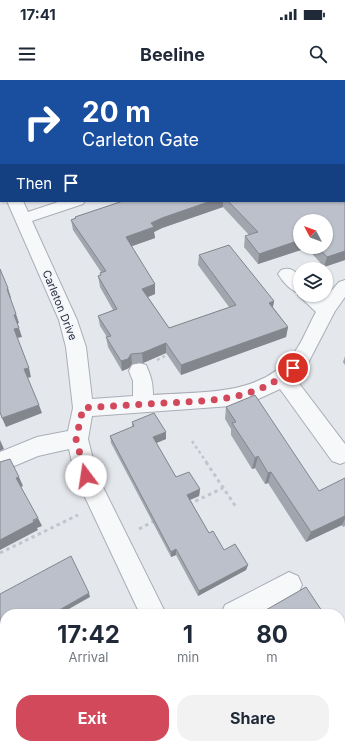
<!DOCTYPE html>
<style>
body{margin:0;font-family:Inter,sans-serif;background:#f2f2f3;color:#1f2937;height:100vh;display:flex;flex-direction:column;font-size:15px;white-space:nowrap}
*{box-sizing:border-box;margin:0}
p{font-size:13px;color:#747a83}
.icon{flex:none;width:22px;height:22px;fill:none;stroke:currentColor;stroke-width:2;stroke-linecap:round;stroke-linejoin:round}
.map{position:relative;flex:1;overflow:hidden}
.details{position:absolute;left:0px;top:529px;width:345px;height:140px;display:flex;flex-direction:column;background:#fff;border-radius:16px 16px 0 0;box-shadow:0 1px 3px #0004}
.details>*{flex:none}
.hud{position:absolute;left:0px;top:0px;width:345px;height:122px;box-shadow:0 1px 3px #0004;background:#1a4fa0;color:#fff;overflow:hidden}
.needle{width:26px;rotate:311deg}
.controls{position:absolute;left:293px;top:134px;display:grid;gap:8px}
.controls a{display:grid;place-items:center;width:40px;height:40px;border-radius:50%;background:#fff;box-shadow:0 1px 3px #0004;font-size:20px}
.pin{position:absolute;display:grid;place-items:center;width:34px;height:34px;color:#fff;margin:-17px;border:2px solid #fff;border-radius:50%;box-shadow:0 1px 4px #0007}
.me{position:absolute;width:44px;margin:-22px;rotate:346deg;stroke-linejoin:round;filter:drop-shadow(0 0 3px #0008)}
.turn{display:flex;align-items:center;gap:14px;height:84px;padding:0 16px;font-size:18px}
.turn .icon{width:52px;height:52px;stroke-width:2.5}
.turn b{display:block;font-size:28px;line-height:34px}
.then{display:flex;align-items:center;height:38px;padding:0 16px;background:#0003;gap:8px;font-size:15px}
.eta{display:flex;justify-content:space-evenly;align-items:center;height:68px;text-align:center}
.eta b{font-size:24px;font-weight:700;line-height:28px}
.primary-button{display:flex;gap:8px;margin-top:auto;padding:8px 16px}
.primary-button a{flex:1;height:46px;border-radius:16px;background:#d1495b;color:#fff;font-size:16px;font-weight:700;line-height:46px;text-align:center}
.primary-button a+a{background:#f2f2f3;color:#1f2937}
.status{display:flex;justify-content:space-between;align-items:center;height:28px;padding:0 20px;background:#fff;direction:ltr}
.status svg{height:11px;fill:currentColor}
header{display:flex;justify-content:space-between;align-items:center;height:52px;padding:0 16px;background:#fff;font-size:18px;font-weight:700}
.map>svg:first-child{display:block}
</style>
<div class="status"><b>17:41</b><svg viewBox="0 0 49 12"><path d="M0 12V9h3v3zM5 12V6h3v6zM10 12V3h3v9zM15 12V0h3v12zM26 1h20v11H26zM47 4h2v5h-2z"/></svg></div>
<header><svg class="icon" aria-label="menu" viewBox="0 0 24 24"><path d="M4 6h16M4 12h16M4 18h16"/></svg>Beeline<svg class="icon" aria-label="search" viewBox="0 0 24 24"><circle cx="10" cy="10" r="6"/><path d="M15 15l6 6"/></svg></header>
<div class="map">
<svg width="345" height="669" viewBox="0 0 345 669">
<rect width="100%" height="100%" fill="#e4e7ec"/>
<!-- built -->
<polygon fill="#d2d6de" points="345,555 345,669 138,669 147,664 340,664 340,560"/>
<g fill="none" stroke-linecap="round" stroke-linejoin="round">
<!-- street casing -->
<g stroke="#a9aeb7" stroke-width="2">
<g id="street">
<rect x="0" y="12" width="1" height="8"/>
<rect x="344" y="31" width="1" height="8"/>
<rect x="0" y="84" width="1" height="10"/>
<path d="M 7,121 L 23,121 L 28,132 L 61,121 L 85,121 L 83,124 L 32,141 L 77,240 L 86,267 L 92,319 L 133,316 L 133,301 L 129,291 L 132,285 L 139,283 L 146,285 C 151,296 153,303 153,315 C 202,311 261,317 294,273 C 303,261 308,246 316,232 L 298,215 L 299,213 C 291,211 283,202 278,194 L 281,190 C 290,187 293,190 300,196 L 300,215 L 319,215 L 324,219 L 339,202 L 345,200 L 345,217 L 335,231 L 308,283 L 295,298 L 345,364 L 345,382 L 340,384 L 332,381 L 280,309 L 256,320 L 231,326 L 92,336 L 88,359 L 97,395 L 166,534 L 140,534 L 75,396 L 69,369 L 38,376 L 0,392 L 0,372 L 37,357 L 68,351 L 73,328 L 66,267 L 59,240 Z"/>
<polygon points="289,492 298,496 302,505 298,514 260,534 221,534 225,525"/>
<polygon points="5,632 5,660 2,661 0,661 0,633"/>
</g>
</g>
<!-- path-far1 -->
<g stroke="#c2c5cb" stroke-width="2.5" stroke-dasharray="3 3" stroke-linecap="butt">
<polyline points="157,280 169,274"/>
<polyline points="192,361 207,383"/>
</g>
<!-- path -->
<g stroke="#c2c5cb" stroke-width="3" stroke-dasharray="3.5 3.5" stroke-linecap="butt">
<polyline points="206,382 236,427"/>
<polyline points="189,424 223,408"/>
<polyline points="139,449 154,441"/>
<polyline points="0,473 78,435"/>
<polyline points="340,544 345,541"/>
<polyline points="147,669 155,664"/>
</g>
<!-- street -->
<use href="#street" fill="#f7f8fa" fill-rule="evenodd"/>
</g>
<!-- wall -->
<g fill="#a1a5ae" fill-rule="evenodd">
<polygon points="0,0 345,0 345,14 344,15 344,1 1,1 1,4 0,3"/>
<path d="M 123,121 L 344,121 L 345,180 L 324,187 L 307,168 L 258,184 L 244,167 L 245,156 L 249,155 L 223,127 L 162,148 L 154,152 L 155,158 L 131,166 L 155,204 L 155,214 L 148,217 L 169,248 L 229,227 L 198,185 L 199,175 L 274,221 L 273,227 L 288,247 L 286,257 L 181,295 L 166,273 L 143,283 L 132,284 L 129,288 L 122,291 L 108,267 L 106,257 L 107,257 L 100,246 L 98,236 L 113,230 L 100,207 L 98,196 L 100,196 L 100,193 L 101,192 L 73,150 L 71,140 L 75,138 L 75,137 ZM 300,141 L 326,167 L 300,167 Z"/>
<polygon points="345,276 345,285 343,282"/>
<polygon points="226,327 319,411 345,398 345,446 343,447 342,445 306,462 268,403 265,404 255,388 252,389 231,355 231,349 225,339"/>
<polygon points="132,342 166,359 156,363 176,397 200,409 199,416 190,420 209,453 224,470 248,485 246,490 198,516 176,475 171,477 111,363 110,356 132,347"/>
</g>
<!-- shaded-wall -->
<g fill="#83868d">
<polygon points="344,5 345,5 345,14 344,15"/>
<polygon points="211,121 223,121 223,127 162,148 154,152 155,158 127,168 126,157 151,143 162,138"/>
<polygon points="300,160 300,167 307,167 307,168 258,184 259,174"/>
<polygon points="345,171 345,180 324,187 327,177"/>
<polygon points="155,204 155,214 143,219 142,209"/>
<polygon points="8,208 11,218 10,218 7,209"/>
<polygon points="274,221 272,231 269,223"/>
<polygon points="16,234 19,243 17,244 14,235"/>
<polygon points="288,247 286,257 181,295 181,285"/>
<polygon points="19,248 22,257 17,258 14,249"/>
<polygon points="166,263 166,273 143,283 142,273"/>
<polygon points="131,274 132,284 129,288 122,291 121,281"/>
<polygon points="29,288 31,297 27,298 24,289"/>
<polygon points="39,325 42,333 6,347 2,338"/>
<polygon points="166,352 166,359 154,364 153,357"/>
<polygon points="0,360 4,369 0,371"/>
<polygon points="258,376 255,388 252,389 255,378"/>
<polygon points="271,392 268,403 265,404 268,393"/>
<polygon points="19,397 23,406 21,407 16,398"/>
<polygon points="200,409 199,416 187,421 187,415"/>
<polygon points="345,436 345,439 342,445 306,462 311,452"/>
<polygon points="38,438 42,446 37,448 38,450 0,470 0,460"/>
<polygon points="176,469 176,475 171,477 171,472"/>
<polygon points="248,485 246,490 198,516 199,511"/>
<polygon points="89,513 90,517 60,534 54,534 54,533"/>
<polygon points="5,560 5,564 0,567 0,563"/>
</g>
<!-- building -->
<g fill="#bbc0ca" stroke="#83868d">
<polygon points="3,0 345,0 345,5 344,5 344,1 4,1"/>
<polygon points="344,49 345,49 345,171 327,177 318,167 326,167 326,141 300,141 300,160 259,174 245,156 258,152 228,121 344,121"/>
<polygon points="123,121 211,121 162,138 151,143 154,147 126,157 155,204 142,209 169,248 236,225 199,175 229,165 274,221 269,223 288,247 181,285 166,263 142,273 131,274 128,279 121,281 106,257 111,256 98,236 117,229 98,196 101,195 100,193 106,191 71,140 76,138 75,137"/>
<polygon points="0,189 8,208 7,209 16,234 14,235 19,248 14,249 29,288 24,289 39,325 2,338 0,332"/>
<polygon points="255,315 319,411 345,398 345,436 311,452 271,392 268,393 258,376 255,378 232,343 236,342 226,327"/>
<polygon points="154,333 166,352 153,357 176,397 189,392 200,409 187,415 209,453 213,451 224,470 235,464 248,485 199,511 176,469 171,472 110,356 134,346 132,342"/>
<polygon points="10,379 19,397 16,398 38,438 33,440 34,442 0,460 0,382"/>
<polygon points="71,476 89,513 54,533 54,534 5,534 5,560 0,563 0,514"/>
<polygon points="306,507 324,534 259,534"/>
<polygon points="345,609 345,669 265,669 275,664 340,664 340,611"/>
</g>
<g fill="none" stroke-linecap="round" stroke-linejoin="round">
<!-- route -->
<path stroke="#d1495b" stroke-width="7" stroke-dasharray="0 12.6" d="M 86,396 L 76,359 L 83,328 C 109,326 136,325 163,323 C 209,321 257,321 293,288"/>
</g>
<g text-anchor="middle" stroke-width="3.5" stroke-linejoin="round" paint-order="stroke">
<!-- street labels -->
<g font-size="11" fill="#2b3445" stroke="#f4f6f9">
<text transform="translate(60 225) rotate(68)" y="4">Carleton Drive</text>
</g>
</g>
</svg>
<div class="controls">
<a><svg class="needle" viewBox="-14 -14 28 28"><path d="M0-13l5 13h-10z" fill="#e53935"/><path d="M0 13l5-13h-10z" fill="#747a83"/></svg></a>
<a><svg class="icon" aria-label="layers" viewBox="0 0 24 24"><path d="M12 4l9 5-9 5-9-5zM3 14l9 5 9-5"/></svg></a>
</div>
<div class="pin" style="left:293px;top:288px;background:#d93025"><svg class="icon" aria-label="arrive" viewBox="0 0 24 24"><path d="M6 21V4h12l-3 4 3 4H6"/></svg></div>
<svg class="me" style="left:86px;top:396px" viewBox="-20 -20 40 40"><circle r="19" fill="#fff"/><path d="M0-13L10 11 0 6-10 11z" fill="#d1495b"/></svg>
<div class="hud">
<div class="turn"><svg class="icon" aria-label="right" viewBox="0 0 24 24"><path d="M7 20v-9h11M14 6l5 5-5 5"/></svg><div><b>20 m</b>Carleton Gate</div></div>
<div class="then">Then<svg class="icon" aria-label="arrive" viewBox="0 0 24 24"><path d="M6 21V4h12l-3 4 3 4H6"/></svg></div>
</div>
<section class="details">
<div class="eta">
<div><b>17:42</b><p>Arrival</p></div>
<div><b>1</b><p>min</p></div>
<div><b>80</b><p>m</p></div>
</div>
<div class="primary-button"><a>Exit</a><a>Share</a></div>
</section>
</div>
